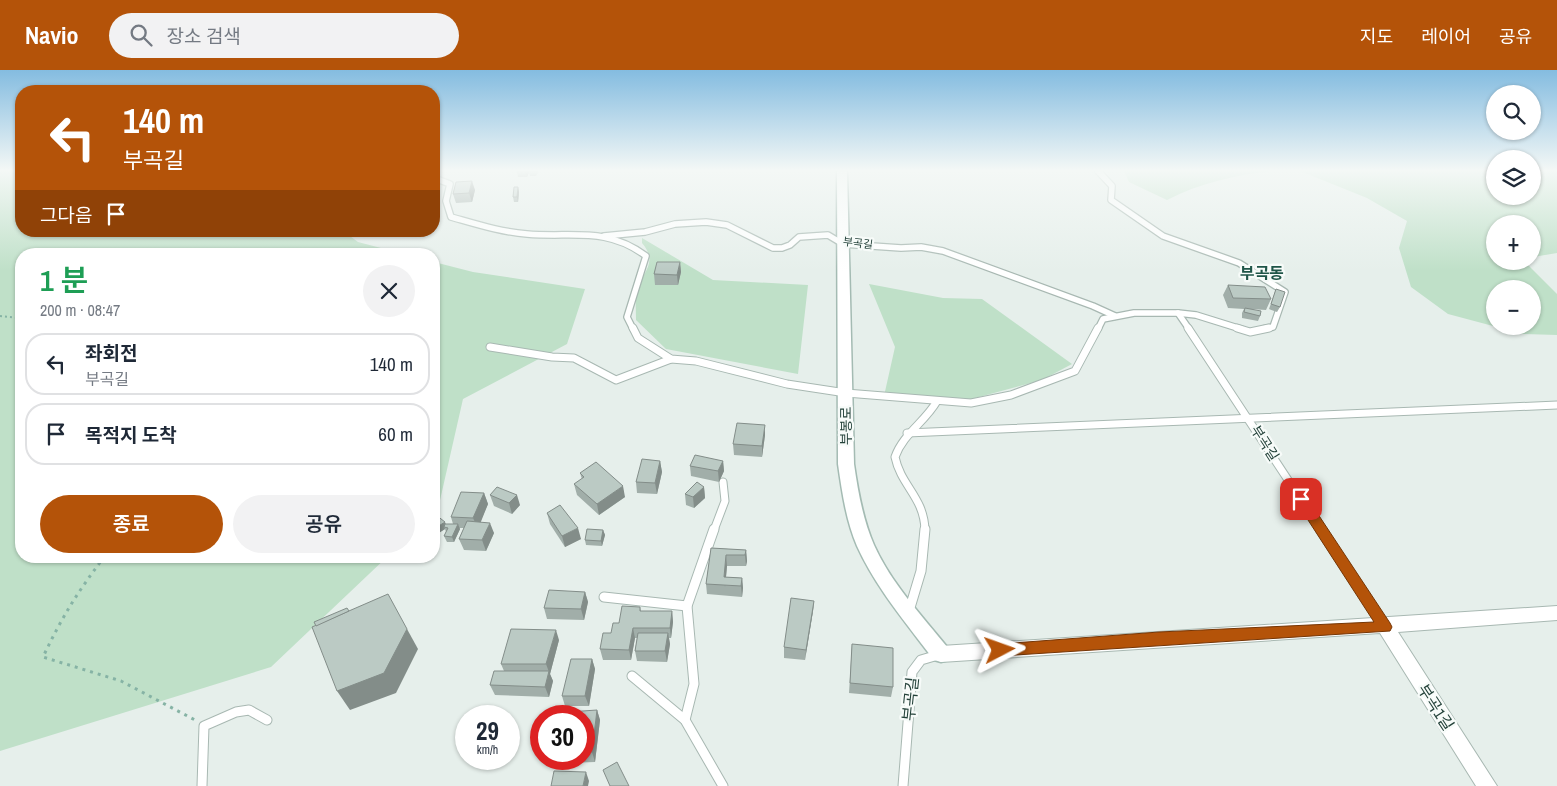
<!DOCTYPE html>
<html lang="ko">
<meta charset="utf-8">
<style>
body{margin:0;font-family:"Archivo Narrow","Noto Sans KR",sans-serif;background:#f2f2f3;color:#1f2937;height:100vh;display:flex;flex-direction:column;font-size:19px;white-space:nowrap}
*{box-sizing:border-box;margin:0}
p{font-size:16px;color:#747a83}
.icon{flex:none;width:28px;height:28px;fill:none;stroke:currentColor;stroke-width:2;stroke-linecap:round;stroke-linejoin:round}
.map{position:relative;flex:1;overflow:hidden}
.sheet{position:absolute;left:15px;top:178px;width:425px;height:315px;display:flex;flex-direction:column;background:#fff;border-radius:20px;box-shadow:0 1px 4px #0004}
.sheet>*{flex:none}
.hud{position:absolute;left:15px;top:15px;width:425px;height:152px;border-radius:20px;box-shadow:0 1px 4px #0004;background:#b45309;color:#fff;overflow:hidden}
.tools{position:absolute;left:1486px;top:15px;display:grid;gap:10px}
.tools a{display:grid;place-items:center;width:55px;height:55px;border-radius:50%;background:#fff;box-shadow:0 1px 4px #0004;font-size:25px}
.speed{position:absolute;left:455px;top:635px;display:flex;gap:10px;font-size:25px;font-weight:700;text-align:center}
.speed>*{display:grid;place-content:center;width:65px;height:65px;border-radius:50%;background:#fff;box-shadow:0 1px 4px #0004;line-height:1}
.speed small{font-size:12px;font-weight:400}
.speed .limit{border:8px solid #d22;background:#fff;color:#111}
.pin{position:absolute;display:grid;place-items:center;width:42px;height:42px;color:#fff;margin:-21px;border-radius:10px;box-shadow:0 2px 8px #0006}
.me{position:absolute;width:55px;margin:-28px;rotate:86deg;stroke-linejoin:round;filter:drop-shadow(0 0 4px #0008)}
.turn{display:flex;align-items:center;gap:18px;height:105px;padding:0 25px;font-size:22px}
.turn .icon{width:65px;height:65px;stroke-width:2.5}
.turn b{display:block;font-size:35px;line-height:42px}
.then{display:flex;align-items:center;height:48px;padding:0 25px;background:#0003;gap:10px;font-size:19px}
.round{display:grid;place-items:center;flex:none;width:52px;height:52px;border-radius:26px;background:#f2f2f3}
.summary{display:flex;align-items:center;justify-content:space-between;height:85px;padding:0 25px}
h1{font-size:30px;font-weight:600;line-height:38px;color:#1e9e55}
.cta{display:flex;gap:10px;margin-top:auto;padding:10px 25px}
.cta a{flex:1;height:58px;border-radius:30px;background:#b45309;color:#fff;font-size:20px;font-weight:600;line-height:58px;text-align:center}
.cta a+a{background:#f2f2f3;color:#1f2937}
ul{padding:0;list-style:none}
li{display:flex;align-items:center;gap:15px;height:62px;margin:0 10px 8px;padding:0 15px;border:2px solid #e0e1e3;border-radius:20px}
li div{flex:1}
li b{display:block;font-size:19px}
li em{font-style:normal}
header{display:flex;align-items:center;gap:30px;box-sizing:border-box;height:70px;padding:0 25px;background:#b45309;color:#fff}
header strong{font-size:24px}
nav{display:flex;gap:28px;margin-inline-start:auto;font-size:18px}
.search{width:350px;height:45px;background:#f2f2f3;display:flex;align-items:center;gap:12px;box-sizing:border-box;padding:0 18px;border-radius:28px;color:#747a83;font-size:19px}
.map>svg:first-child{display:block}
</style>
<header>
<strong>Navio</strong>
<div class="search"><svg class="icon" aria-label="search" viewBox="0 0 24 24"><circle cx="10" cy="10" r="6"/><path d="M15 15l6 6"/></svg>장소 검색</div>
<nav><a>지도</a><a>레이어</a><a>공유</a></nav>
</header>
<div class="map">
<svg width="1557" height="716" viewBox="0 0 1557 716">
<rect width="100%" height="100%" fill="#e6efeb"/>
<!-- green -->
<g fill="#bfe0c8" fill-rule="evenodd">
<polygon points="0,101 21,101 21,161 343,161 358,172 404,184 21,184 21,486 388,486 271,597 0,681"/>
<path d="M 1124,101 L 1272,101 C 1235,105 1200,113 1167,130 L 1129,112 Z"/>
<path d="M 1300,101 L 1495,101 L 1495,126 L 1532,126 L 1533,101 L 1557,101 L 1557,183 L 1533,187 L 1532,154 L 1495,154 L 1495,191 L 1524,191 L 1557,224 L 1557,265 L 1523,264 L 1448,244 L 1411,217 L 1399,178 L 1407,151 L 1367,128 ZM 1495,219 L 1532,219 L 1532,256 L 1495,256 Z"/>
<path d="M 642,168 L 713,210 L 808,215 L 798,304 L 666,279 L 636,250 C 636,241 635,230 637,221 C 642,202 659,193 642,173 Z"/>
<polygon points="434,192 473,202 585,219 567,274 463,329 438,439 434,443"/>
<polygon points="869,214 943,228 982,229 1072,294 1042,310 968,330 884,326 895,277"/>
</g>
<g fill="none" stroke-linecap="round" stroke-linejoin="round">
<!-- lane-far2 casing -->
<g stroke="#a8b8b2" stroke-width="8">
<g id="lane-far2">
<polyline points="1098,101 1112,116 1111,130 1163,166 1239,193 1285,222 1273,257 1263,259"/>
<path d="M 434,108 L 450,114 L 446,131 L 451,147 C 476,154 501,162 527,164 C 572,168 606,156 646,186 L 627,247 L 633,259"/>
<polyline points="604,166 645,162 675,154 706,152 727,155 773,178 782,178 790,175 799,167 828,165 843,174 901,178 921,177 943,181 1093,236 1115,246"/>
<polyline points="1178,243 1196,245 1241,259"/>
<polyline points="1098,259 1103,249 1134,243 1178,243 1189,259"/>
</g>
</g>
<!-- lane-far1 casing -->
<g stroke="#a8b8b2" stroke-width="9">
<g id="lane-far1">
<polyline points="633,258 638,268 671,289 696,291 787,314 846,323 971,333 1011,325 1075,301 1098,258"/>
<polyline points="1188,258 1321,460"/>
<polyline points="1237,258 1250,262 1269,258"/>
<polyline points="490,277 552,287 574,288 616,310 671,289"/>
<polyline points="907,363 1557,335"/>
<polyline points="714,460 725,431 723,412"/>
<path d="M 925,460 C 924,427 901,416 895,387 C 903,364 925,352 937,331"/>
</g>
</g>
<!-- lane casing -->
<g stroke="#a8b8b2" stroke-width="11">
<g id="lane">
<polyline points="1320,459 1384,556"/>
<polyline points="604,527 687,536"/>
<polyline points="909,541 921,501 925,459"/>
<polyline points="632,606 685,650 723,716"/>
<polyline points="685,650 694,614 687,536 714,459"/>
<polyline points="202,716 204,656 236,642 249,640 267,650"/>
<polyline points="903,716 912,602 921,590 938,585"/>
</g>
</g>
<!-- street casing -->
<g stroke="#a8b8b2" stroke-width="2">
<polygon id="street" points="1557,536 1557,550 1398,562 1497,716 1476,716 1380,563 941,592 935,589 932,584 935,579 941,576"/>
</g>
<!-- secondary casing -->
<g stroke="#a4bbb3" stroke-width="3">
<path id="secondary" d="M 837,101 L 847,101 L 854,394 C 858,422 863,450 874,475 C 891,513 922,546 948,578 L 951,584 L 948,590 L 941,592 L 934,590 C 907,554 876,518 857,476 C 846,450 842,422 838,394 Z"/>
</g>
<!-- path-far1 -->
<polyline stroke="#86b3a5" stroke-width="2" stroke-dasharray="2 3" stroke-linecap="butt" points="0,246 21,248"/>
<!-- path -->
<path stroke="#86b3a5" stroke-width="3" stroke-dasharray="3 5" stroke-linecap="butt" d="M 105,486 C 78,521 62,547 43,587 L 121,611 L 195,650"/>
<!-- lane-far2 -->
<use href="#lane-far2" stroke="#fff" stroke-width="5.5"/>
<!-- lane-far1 -->
<use href="#lane-far1" stroke="#fff" stroke-width="7"/>
<!-- lane -->
<use href="#lane" stroke="#fff" stroke-width="9"/>
<!-- street -->
<use href="#street" fill="#fff" fill-rule="evenodd"/>
<!-- secondary -->
<use href="#secondary" fill="#fff" fill-rule="evenodd"/>
</g>
<!-- wall -->
<g fill="#a1aea9">
<polygon points="517,101 539,101 536,106 530,106 529,102 527,107 518,107 517,102"/>
<polygon points="518,117 519,122 518,132 514,132 513,127"/>
<polygon points="475,120 472,132 456,133 453,124"/>
<polygon points="680,192 681,202 678,215 655,215 654,204"/>
<polygon points="1228,215 1271,229 1266,240 1251,239 1260,246 1258,251 1242,248 1242,243 1244,239 1228,238 1223,225"/>
<polygon points="1276,219 1280,237 1277,242 1269,239"/>
<polygon points="765,365 762,387 734,385 733,374"/>
<polygon points="660,391 662,402 657,424 637,423 636,412"/>
<polygon points="723,391 724,401 719,412 691,406 690,396"/>
<polygon points="580,403 625,427 599,445 577,425 574,414 582,409"/>
<polygon points="704,417 705,428 694,438 686,435 685,424"/>
<polygon points="484,423 488,434 480,452 494,463 486,481 464,480 459,469 464,458 459,458 460,459 454,472 447,472 444,466 446,462 445,459 434,466 434,446 445,454 453,454 451,447"/>
<polygon points="490,425 520,435 512,444 494,436"/>
<polygon points="547,443 581,469 565,477 550,454"/>
<polygon points="603,460 605,465 602,476 586,475 585,470"/>
<polygon points="711,478 746,480 747,491 746,496 727,496 726,507 742,508 743,518 742,527 707,524 706,514"/>
<polygon points="585,522 588,532 584,550 547,549 544,538"/>
<polygon points="814,531 813,541 805,590 784,588 784,577"/>
<polygon points="640,537 641,541 672,541 673,552 671,568 669,568 670,574 667,592 637,591 635,581 637,568 635,568 631,590 603,590 600,579 611,563 619,553"/>
<polygon points="559,570 550,604 553,611 549,627 495,625 490,615 504,601 501,594"/>
<polygon points="852,574 893,617 891,627 849,623"/>
<polygon points="592,589 595,599 589,636 565,636 562,626"/>
<polygon points="597,640 600,650 595,692 567,693 565,689 584,689 584,646"/>
</g>
<!-- shaded-wall -->
<g fill="#838d89">
<polygon points="527,101 529,101 529,102 527,107 526,102"/>
<polygon points="472,111 475,120 472,132 469,123"/>
<polygon points="518,117 519,122 518,132 517,127"/>
<polygon points="680,192 681,202 678,215 677,205"/>
<polygon points="765,355 765,365 762,387 762,376"/>
<polygon points="660,391 662,402 657,424 655,413"/>
<polygon points="723,391 724,401 719,412 718,401"/>
<polygon points="623,416 625,427 599,445 597,434"/>
<polygon points="704,417 705,428 694,438 693,427"/>
<polygon points="484,423 488,434 478,459 473,448"/>
<polygon points="517,425 520,435 512,444 509,433"/>
<polygon points="445,452 447,457 444,457 445,459 434,466 434,459"/>
<polygon points="490,453 494,463 486,481 482,470"/>
<polygon points="458,454 460,459 454,472 452,467"/>
<polygon points="578,458 581,469 565,477 562,466"/>
<polygon points="603,460 605,465 602,476 601,471"/>
<polygon points="746,480 747,491 746,496 745,485"/>
<polygon points="726,485 727,496 725,517 724,507"/>
<polygon points="742,508 743,518 742,527 741,516"/>
<polygon points="585,522 588,532 584,550 581,539"/>
<polygon points="814,531 813,541 805,590 806,580"/>
<polygon points="672,541 673,552 671,568 670,558"/>
<polygon points="633,558 635,568 631,590 629,580"/>
<polygon points="407,559 418,579 396,623 350,640 337,621"/>
<polygon points="556,560 559,570 550,604 553,611 549,627 545,617 549,602 546,594"/>
<polygon points="668,563 670,574 667,592 665,581"/>
<polygon points="592,589 595,599 589,636 585,626"/>
<polygon points="597,640 600,650 595,692 592,682"/>
<polygon points="586,702 589,711 588,716 583,716"/>
</g>
<!-- building -->
<g fill="#bbcac4" stroke="#838d89">
<polygon points="517,101 527,101 526,102 517,102"/>
<polygon points="472,111 469,123 453,124 456,112"/>
<polygon points="514,117 518,117 517,127 513,127"/>
<polygon points="657,192 680,192 677,205 654,204"/>
<polygon points="1228,215 1265,217 1271,229 1233,228"/>
<polygon points="1276,219 1285,222 1280,237 1271,234"/>
<polygon points="1245,238 1261,241 1260,246 1244,242"/>
<polygon points="737,353 765,355 762,376 733,374"/>
<polygon points="695,385 723,391 718,401 690,396"/>
<polygon points="642,389 660,391 655,413 636,412"/>
<polygon points="596,392 623,416 597,434 574,414 584,407 580,403"/>
<polygon points="697,412 704,417 693,427 685,424"/>
<polygon points="497,417 517,425 509,433 490,425"/>
<polygon points="461,422 484,423 473,448 451,447"/>
<polygon points="560,435 578,458 562,466 547,443"/>
<polygon points="436,445 445,452 434,459 434,446"/>
<polygon points="467,451 490,453 482,470 459,469"/>
<polygon points="445,454 458,454 452,467 444,466 448,458 444,457"/>
<polygon points="587,459 603,460 601,471 585,470"/>
<polygon points="711,478 746,480 745,485 726,485 724,507 742,508 741,516 706,514"/>
<polygon points="549,520 585,522 581,539 544,538"/>
<polygon points="388,524 407,559 384,603 337,621 312,557"/>
<polygon points="791,528 814,531 806,580 784,577"/>
<polygon points="622,536 640,537 640,541 672,541 670,558 633,558 629,580 600,579 603,563 611,563 613,553 619,553"/>
<polygon points="347,538 349,541 316,556 314,552"/>
<polygon points="511,559 556,560 546,594 501,594"/>
<polygon points="638,563 668,563 665,581 635,581"/>
<polygon points="852,574 893,578 893,617 850,613"/>
<polygon points="571,589 592,589 585,626 562,626"/>
<polygon points="494,601 549,601 545,617 490,615"/>
<polygon points="597,640 592,682 584,683 584,646 567,646 568,642"/>
<polygon points="617,692 629,716 610,716 603,700"/>
<polygon points="554,701 586,702 583,716 551,716"/>
</g>
<!-- sky -->
<linearGradient id="sky" x2="0" y2="1"><stop stop-color="#84bce0"/><stop offset="0.5" stop-color="#f4f8f6"/><stop offset="1" stop-color="#f4f8f6" stop-opacity="0"/></linearGradient>
<rect width="1557" height="201" fill="url(#sky)"/>
<!-- route -->
<polygon fill="#b45309" stroke="#753606" points="1301,425 1306,426 1390,553 1392,557 1390,561 1000,586 995,584 993,580 995,575 1000,574 1159,562 1374,552 1297,433 1295,429 1297,426"/>
<g text-anchor="middle" stroke-width="4.5" stroke-linejoin="round" paint-order="stroke">
<!-- far-street labels -->
<g font-size="11" fill="#24423a" stroke="#f7fbf9">
<text transform="translate(858 173) rotate(7)" y="4">부곡길</text>
</g>
<!-- street labels -->
<g font-size="14" fill="#24423a" stroke="#f7fbf9">
<text transform="translate(846 356) rotate(-90)" y="5">부봉로</text>
<text transform="translate(1265 373) rotate(57)" y="5">부곡길</text>
</g>
<!-- quarter labels -->
<g font-size="16" font-weight="bold" fill="#1f5548" stroke="#f7fbf9">
<text x="1262" y="209">부곡동</text>
</g>
<!-- near-street labels -->
<g font-size="16" fill="#24423a" stroke="#f7fbf9">
<text transform="translate(910 629) rotate(-84)" y="6">부곡길</text>
<text transform="translate(1436 637) rotate(57)" y="6">부곡1길</text>
</g>
</g>
</svg>
<div class="tools">
<a><svg class="icon" aria-label="search" viewBox="0 0 24 24"><circle cx="10" cy="10" r="6"/><path d="M15 15l6 6"/></svg></a>
<a><svg class="icon" aria-label="layers" viewBox="0 0 24 24"><path d="M12 4l9 5-9 5-9-5zM3 14l9 5 9-5"/></svg></a>
<a>+</a>
<a>−</a>
</div>
<div class="speed"><div>29<small>km/h</small></div><div class="limit">30</div></div>
<div class="pin" style="left:1301px;top:429px;background:#d93025"><svg class="icon" aria-label="arrive" viewBox="0 0 24 24"><path d="M6 21V4h12l-3 4 3 4H6"/></svg></div>
<svg class="me" style="left:1000px;top:580px" viewBox="-20 -20 40 40"><path d="M0-17L14 15 0 8-14 15z" fill="#b45309" stroke="#fff" stroke-width="4"/></svg>
<div class="hud">
<div class="turn"><svg class="icon" aria-label="left" viewBox="0 0 24 24"><path d="M17 20v-9H6M10 6l-5 5 5 5"/></svg><div><b>140 m</b>부곡길</div></div>
<div class="then">그다음<svg class="icon" aria-label="arrive" viewBox="0 0 24 24"><path d="M6 21V4h12l-3 4 3 4H6"/></svg></div>
</div>
<section class="sheet">
<div class="summary"><div><h1>1 분</h1><p>200 m · 08:47</p></div><a class="round"><svg class="icon" aria-label="close" viewBox="0 0 24 24"><path d="M6 6l12 12M18 6L6 18"/></svg></a></div>
<ul>
<li><svg class="icon" aria-label="left" viewBox="0 0 24 24"><path d="M17 20v-9H6M10 6l-5 5 5 5"/></svg><div><b>좌회전</b><p>부곡길</p></div><em>140 m</em></li>
<li><svg class="icon" aria-label="arrive" viewBox="0 0 24 24"><path d="M6 21V4h12l-3 4 3 4H6"/></svg><div><b>목적지 도착</b></div><em>60 m</em></li>
</ul>
<div class="cta"><a>종료</a><a>공유</a></div>
</section>
</div>
